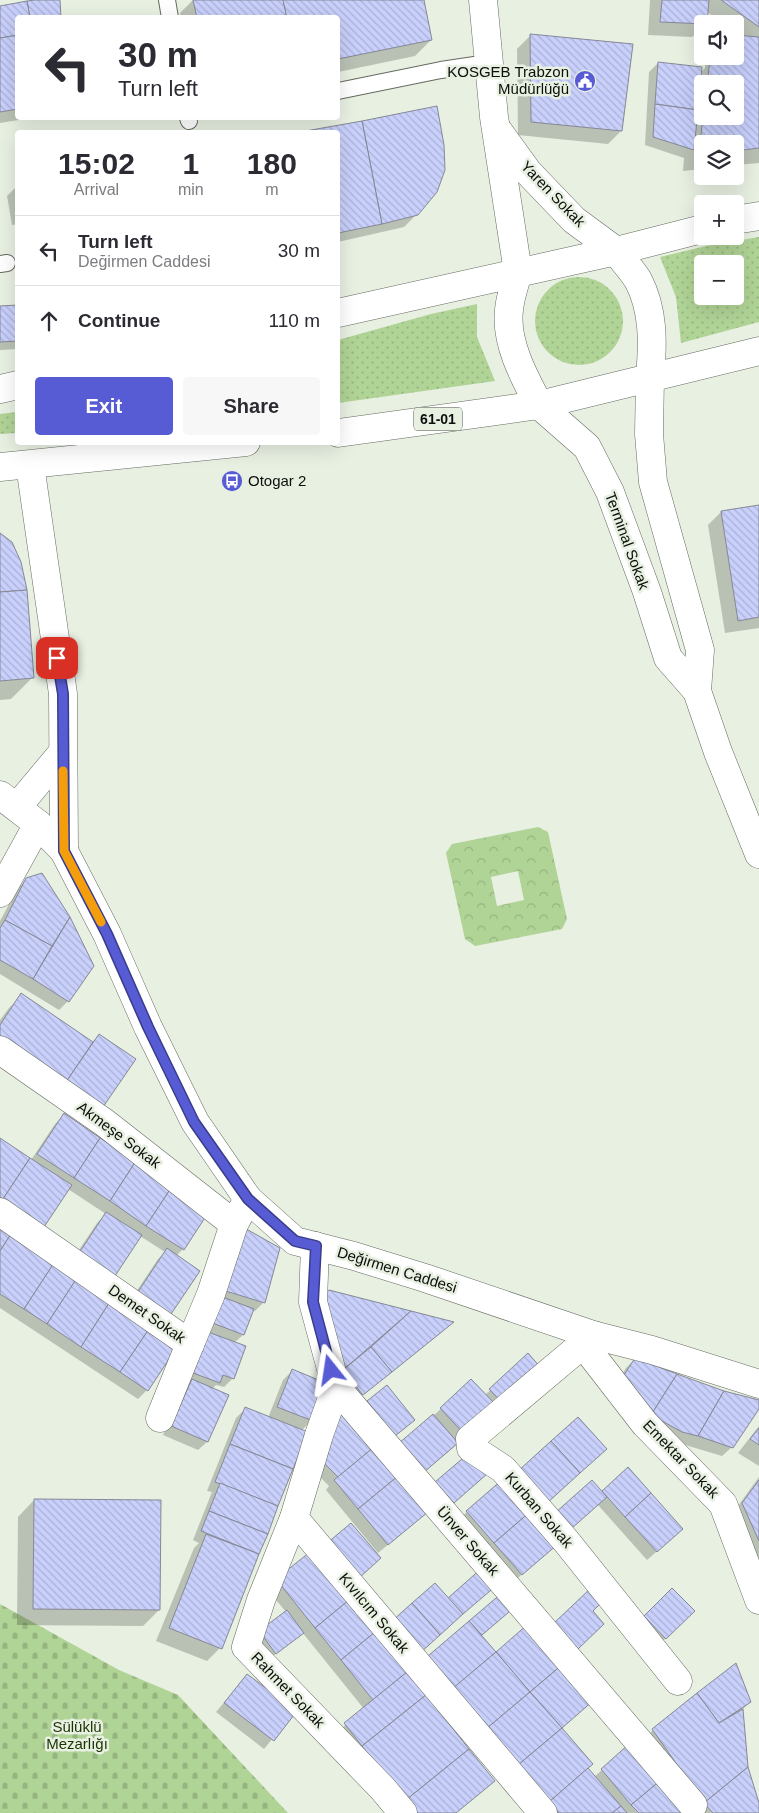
<!DOCTYPE html>
<meta charset="utf-8">
<style>
body{margin:0;font-family:Helvetica,sans-serif;background:#f7f7f7;color:#2b2b33;height:100vh;display:flex;flex-direction:column;font-size:19px;white-space:nowrap}
*{box-sizing:border-box;margin:0}
p{font-size:16px;color:#7c7c81}
.icon{flex:none;width:28px;height:28px;fill:none;stroke:currentColor;stroke-width:2;stroke-linecap:round;stroke-linejoin:round}
.map{position:relative;flex:1;overflow:hidden}
.panel{position:absolute;left:15px;top:130px;width:325px;height:315px;display:flex;flex-direction:column;background:#fff;border-radius:5px;box-shadow:0 5px 20px #0002}
.panel>*{flex:none}
.banner{position:absolute;left:15px;top:15px;width:325px;height:105px;border-radius:5px;box-shadow:0 5px 20px #0002;background:#fff;color:#2b2b33;overflow:hidden}
.fabs{position:absolute;left:694px;top:15px;display:grid;gap:10px}
.fabs a{display:grid;place-items:center;width:50px;height:50px;border-radius:5px;background:#fff;box-shadow:0 5px 20px #0002;font-size:25px}
.pin{position:absolute;display:grid;place-items:center;width:42px;height:42px;color:#fff;margin:-21px;border-radius:10px;box-shadow:0 2px 8px #0006}
.me{position:absolute;width:55px;margin:-28px;rotate:345deg;stroke-linejoin:round;filter:drop-shadow(0 0 4px #0008)}
.turn{display:flex;align-items:center;gap:18px;height:105px;padding:0 20px;font-size:22px}
.turn .icon{width:65px;height:65px;stroke-width:2.5}
.turn b{display:block;font-size:35px;line-height:42px}
.eta{display:flex;justify-content:space-evenly;align-items:center;height:85px;text-align:center}
.eta b{font-size:30px;font-weight:700;line-height:35px}
.cta{display:flex;gap:10px;margin-top:auto;padding:10px 20px}
.cta a{flex:1;height:58px;border-radius:5px;background:#585cd4;color:#fff;font-size:20px;font-weight:700;line-height:58px;text-align:center}
.cta a+a{background:#f7f7f7;color:#2b2b33}
ul{padding:0;list-style:none}
li{display:flex;align-items:center;gap:15px;height:70px;padding:0 20px;border-top:1px solid #e1e1e2}
li div{flex:1}
li b{display:block;font-size:19px}
li em{font-style:normal}
.map>svg:first-child{display:block}
</style>
<div class="map">
<svg width="759" height="1813" viewBox="0 0 759 1813">
<defs>
<pattern id="grass-dots" width="8" height="8" patternUnits="userSpaceOnUse" patternTransform="scale(1.25)"><rect width="8" height="8" fill="#b0d396"/><path d="M2 2h.1M6 6h.1" fill="none" stroke="#96b480" stroke-width="1.8" stroke-linecap="round"/></pattern>
<pattern id="forest-crowns" width="20" height="18" patternUnits="userSpaceOnUse" patternTransform="scale(1.25)"><rect width="20" height="18" fill="#b0d396"/><path d="M2 6a3 3 0 1 1 6 0M12 15a3 3 0 1 1 6 0" fill="none" stroke="#96b480"/></pattern>
<pattern id="cemetery-stones" width="16" height="16" patternUnits="userSpaceOnUse" patternTransform="scale(1.25)"><rect width="16" height="16" fill="#b0d396"/><path d="M2 7V4a2 2 0 0 1 4 0v3zM10 15v-3a2 2 0 0 1 4 0v3z" fill="#96b480"/></pattern>
<pattern id="building-back-hatch" width="6" height="6" patternUnits="userSpaceOnUse" patternTransform="scale(1.25)"><rect width="6" height="6" fill="#c8d0fb"/><path d="M-1 5l2 2M0 0l6 6M5-1l2 2" fill="none" stroke="#abb1d6"/></pattern>
</defs>
<rect width="100%" height="100%" fill="#e8f0e2"/>
<!-- grass -->
<g fill="url(#grass-dots)" fill-rule="evenodd">
<path d="M 759,237 L 759,322 L 681,343 L 676,297 L 660,257 L 706,246 ZM 702,264 L 735,264 L 735,296 L 702,296 Z"/>
<circle cx="579" cy="321" r="44"/>
<polygon points="477,304 477,337 495,381 338,403 338,340 431,314"/>
<polygon points="17,412 17,433 0,434 0,414"/>
</g>
<!-- forest -->
<path fill="url(#forest-crowns)" fill-rule="evenodd" d="M 538,827 L 548,832 L 567,919 L 562,929 L 475,946 L 465,939 L 446,853 L 452,844 ZM 518,871 L 524,900 L 497,906 L 491,877 Z"/>
<!-- cemetery -->
<polygon fill="url(#cemetery-stones)" points="0,1604 119,1670 178,1695 288,1813 0,1813"/>
<!-- shadow -->
<g fill="#0003" fill-rule="evenodd">
<polygon points="43,0 58,0 18,18 18,118 31,118 0,123 0,7"/>
<polygon points="193,0 423,0 431,40 415,56 338,72 338,18 181,18 180,13"/>
<path d="M 650,0 L 759,0 L 759,163 L 735,165 L 735,144 L 702,144 L 702,169 L 683,171 L 684,158 L 645,145 L 649,72 L 658,63 L 701,72 L 705,68 L 706,56 L 735,56 L 735,36 L 743,37 L 735,31 L 735,24 L 724,24 L 707,12 L 702,27 L 692,37 L 648,35 ZM 702,84 L 735,84 L 735,116 L 702,116 Z"/>
<polygon points="530,36 621,131 608,144 518,135 517,49"/>
<polygon points="436,107 417,214 404,227 338,242 338,132 307,132"/>
<polygon points="16,187 18,224 12,225 7,196"/>
<polygon points="18,306 18,349 0,350 0,307"/>
<polygon points="759,506 759,628 725,633 708,525 721,512"/>
<polygon points="0,534 32,678 11,699 0,700"/>
<polygon points="27,879 69,918 92,966 68,1001 59,1010 0,974 0,921 17,889"/>
<polygon points="22,995 92,1042 99,1036 102,1106 0,1059 0,1020 9,1008"/>
<polygon points="64,1115 183,1249 128,1304 158,1259 165,1252 140,1236 71,1262 97,1223 106,1214 68,1189 0,1212 0,1139 31,1160 55,1124"/>
<polygon points="0,1228 147,1390 138,1399 0,1308"/>
<polygon points="233,1236 264,1302 255,1311 252,1310 243,1335 234,1343 233,1378 224,1387 216,1385 212,1389 207,1442 198,1450 163,1435 183,1389 189,1383 185,1382"/>
<polygon points="329,1291 452,1322 353,1403 334,1379"/>
<polygon points="527,1355 540,1368 448,1452 413,1481 432,1417 471,1381 485,1395"/>
<polygon points="635,1359 724,1392 759,1402 759,1407 732,1447 722,1456 672,1441 614,1388 626,1368"/>
<polygon points="292,1371 312,1420 301,1431 306,1433 220,1648 207,1661 156,1641 194,1548 199,1543 193,1540 212,1492 207,1491 236,1418 245,1409 268,1418 283,1380"/>
<polygon points="333,1417 427,1512 378,1553 326,1490 329,1486 313,1470"/>
<polygon points="759,1426 759,1466 738,1453"/>
<polygon points="628,1469 672,1538 647,1560 598,1505 602,1493"/>
<polygon points="759,1477 759,1557 751,1565 730,1517"/>
<polygon points="34,1500 159,1610 143,1626 17,1625 18,1517"/>
<polygon points="467,1512 557,1544 512,1583 458,1520"/>
<polygon points="276,1580 494,1781 456,1813 336,1733 364,1709 302,1632 272,1657 256,1636 286,1612 267,1589"/>
<polygon points="672,1590 693,1611 657,1647 636,1626"/>
<polygon points="503,1594 510,1610 480,1635 496,1654 592,1700 560,1728 594,1777 630,1745 640,1743 653,1730 750,1702 742,1710 747,1767 759,1813 543,1813 429,1657"/>
<polygon points="247,1675 295,1711 264,1749 216,1712"/>
</g>
<!-- building -->
<g fill="url(#building-back-hatch)" stroke="#868895">
<polygon points="35,0 60,0 61,18 30,18 27,1"/>
<polygon points="193,0 283,0 287,18 197,18"/>
<polygon points="283,0 424,0 432,40 338,59 338,18 287,18"/>
<polygon points="662,0 709,0 707,24 660,22"/>
<polygon points="721,0 759,0 759,27"/>
<polygon points="27,1 30,18 18,18 18,35 0,38 0,6"/>
<polygon points="530,34 633,44 622,131 531,122"/>
<polygon points="18,35 18,109 0,112 0,38"/>
<polygon points="735,35 759,37 759,148 735,151 735,144 702,144 702,154 699,155 703,116 735,116 735,84 707,84 710,60 719,60 720,56 735,56"/>
<polygon points="658,62 702,67 698,110 655,104"/>
<polygon points="655,104 698,110 694,150 653,137"/>
<polygon points="437,106 444,145 445,170 437,192 418,215 382,224 362,121"/>
<polygon points="362,121 382,224 338,233 338,132 300,132"/>
<polygon points="18,305 18,341 0,342 0,306"/>
<polygon points="759,505 759,617 738,621 721,511"/>
<polygon points="0,533 12,542 21,562 27,590 0,592"/>
<polygon points="27,590 34,678 0,681 0,592"/>
<polygon points="42,873 70,917 52,946 5,920 26,878"/>
<polygon points="70,917 94,966 69,1002 33,979"/>
<polygon points="5,920 52,946 33,979 0,960 0,928"/>
<polygon points="21,993 93,1042 66,1082 0,1037 0,1025"/>
<polygon points="99,1034 136,1059 103,1107 66,1082"/>
<polygon points="64,1113 100,1138 74,1178 37,1154"/>
<polygon points="0,1138 30,1158 3,1199 0,1197"/>
<polygon points="100,1138 136,1161 110,1201 74,1178"/>
<polygon points="30,1158 72,1185 44,1227 3,1199"/>
<polygon points="136,1161 173,1185 146,1226 110,1201"/>
<polygon points="173,1185 210,1210 184,1250 146,1226"/>
<polygon points="106,1212 142,1235 115,1276 79,1253"/>
<polygon points="241,1226 280,1248 265,1303 219,1289"/>
<polygon points="0,1227 11,1234 0,1251"/>
<polygon points="11,1234 54,1263 24,1309 0,1294 0,1251"/>
<polygon points="167,1248 200,1271 169,1317 136,1295"/>
<polygon points="54,1263 77,1278 47,1324 24,1309"/>
<polygon points="77,1278 111,1300 81,1347 47,1324"/>
<polygon points="329,1290 411,1311 343,1370 321,1299"/>
<polygon points="220,1296 254,1309 244,1335 210,1322"/>
<polygon points="111,1300 151,1326 120,1372 81,1347"/>
<polygon points="411,1311 454,1322 392,1372 371,1347"/>
<polygon points="151,1326 179,1344 148,1391 120,1372"/>
<polygon points="208,1332 246,1346 234,1379 223,1375 220,1383 193,1373"/>
<polygon points="371,1347 392,1372 363,1395 343,1370"/>
<polygon points="528,1353 541,1368 503,1404 489,1389"/>
<polygon points="635,1358 677,1374 651,1415 622,1378"/>
<polygon points="292,1369 328,1384 313,1421 277,1407"/>
<polygon points="677,1374 724,1391 698,1436 682,1432 651,1415"/>
<polygon points="192,1379 229,1395 208,1442 171,1426"/>
<polygon points="471,1379 497,1406 465,1435 440,1408"/>
<polygon points="387,1385 415,1420 395,1436 367,1401"/>
<polygon points="724,1391 759,1400 759,1409 733,1448 698,1436"/>
<polygon points="245,1407 308,1432 293,1469 230,1444"/>
<polygon points="342,1407 374,1447 338,1477 321,1460"/>
<polygon points="433,1414 458,1443 423,1473 398,1444"/>
<polygon points="578,1417 607,1449 580,1473 551,1441"/>
<polygon points="759,1428 759,1445 750,1439"/>
<polygon points="551,1441 580,1473 546,1504 517,1472"/>
<polygon points="230,1444 293,1469 278,1506 215,1482"/>
<polygon points="374,1447 398,1476 358,1509 334,1480"/>
<polygon points="469,1453 487,1474 454,1503 435,1482"/>
<polygon points="628,1467 651,1493 625,1517 602,1491"/>
<polygon points="398,1476 428,1512 388,1545 358,1509"/>
<polygon points="503,1479 531,1511 494,1543 466,1511"/>
<polygon points="592,1480 607,1497 571,1529 555,1513"/>
<polygon points="759,1480 759,1541 742,1503"/>
<polygon points="220,1483 278,1506 268,1534 209,1511"/>
<polygon points="651,1493 683,1529 657,1552 625,1517"/>
<polygon points="34,1499 161,1500 160,1610 33,1609"/>
<polygon points="209,1511 268,1534 259,1554 201,1531"/>
<polygon points="531,1511 558,1544 522,1575 494,1543"/>
<polygon points="351,1523 381,1558 358,1579 326,1544"/>
<polygon points="206,1534 259,1554 222,1649 169,1628"/>
<polygon points="310,1552 349,1600 315,1628 276,1579"/>
<polygon points="482,1568 497,1585 463,1614 448,1598"/>
<polygon points="435,1583 463,1614 440,1635 412,1603"/>
<polygon points="591,1588 603,1601 593,1611 604,1624 578,1649 554,1623"/>
<polygon points="672,1588 695,1611 666,1639 644,1616"/>
<polygon points="503,1592 516,1606 482,1635 469,1621"/>
<polygon points="349,1600 375,1632 341,1660 315,1628"/>
<polygon points="412,1603 440,1635 419,1654 391,1622"/>
<polygon points="287,1610 304,1633 276,1654 259,1631"/>
<polygon points="469,1621 496,1652 455,1687 428,1656"/>
<polygon points="528,1624 563,1664 530,1692 496,1652"/>
<polygon points="375,1632 407,1672 373,1700 341,1660"/>
<polygon points="496,1652 530,1692 486,1729 452,1689"/>
<polygon points="736,1663 751,1702 719,1723 697,1693"/>
<polygon points="563,1664 594,1700 562,1728 530,1692"/>
<polygon points="407,1672 426,1695 362,1746 344,1723"/>
<polygon points="247,1674 297,1711 274,1741 224,1703"/>
<polygon points="530,1692 562,1728 518,1765 486,1729"/>
<polygon points="697,1693 719,1723 743,1709 748,1767 704,1803 652,1729"/>
<polygon points="426,1695 469,1749 406,1800 362,1746"/>
<polygon points="562,1728 593,1764 549,1802 518,1765"/>
<polygon points="630,1743 661,1780 631,1805 601,1769"/>
<polygon points="469,1749 495,1781 456,1813 416,1813 406,1800"/>
<polygon points="748,1767 759,1803 759,1813 713,1813 704,1803"/>
<polygon points="588,1768 621,1806 612,1813 559,1813 549,1802"/>
<polygon points="661,1780 690,1813 639,1813 631,1805"/>
<polygon points="621,1806 627,1813 612,1813"/>
</g>
<g fill="none" stroke-linecap="round" stroke-linejoin="round">
<!-- service casing -->
<g stroke="#656b60" stroke-width="18">
<g id="service">
<polyline points="167,0 170,18"/>
<polyline points="338,91 441,70 488,63"/>
<polyline points="188,118 189,121"/>
<polyline points="0,264 7,263"/>
</g>
</g>
<!-- minor casing -->
<g stroke="#656b60" stroke-width="29">
<g id="minor">
<polyline points="483,0 494,117 518,272"/>
<polyline points="499,132 528,172 574,220 616,251"/>
<polyline points="650,377 649,434 653,482 700,650 697,691"/>
<polyline points="539,405 587,447 610,492 647,592 668,658 697,691 718,752 759,854"/>
<polyline points="30,465 63,694 64,851"/>
<polyline points="0,795 38,824 64,851 107,934 148,1027 195,1122 248,1199 295,1241 354,1256 425,1278 593,1335 652,1350 759,1384"/>
<polyline points="17,807 63,752"/>
<polyline points="0,893 38,824"/>
<polyline points="0,1050 105,1123 234,1224"/>
<polyline points="0,1212 190,1344 211,1294 234,1224 248,1199"/>
<polyline points="315,1246 313,1302 336,1387 693,1805"/>
<polyline points="593,1335 583,1344 645,1424 723,1504 759,1600"/>
<polyline points="583,1344 470,1439 471,1448 503,1469 566,1541 678,1681"/>
<polyline points="336,1387 319,1435 294,1518 543,1813"/>
<polyline points="160,1418 190,1344"/>
<polyline points="294,1518 261,1600 246,1647 383,1789 403,1813"/>
</g>
</g>
<!-- primary casing -->
<g stroke="#656b60" stroke-width="29">
<g id="primary">
<polyline points="735,220 759,216"/>
<path d="M 616,251 C 623,261 632,270 638,280 C 654,310 653,344 650,377"/>
<path d="M 518,272 C 515,284 510,297 509,310 C 505,342 524,377 539,405"/>
<polyline points="338,313 616,251 702,229"/>
<polyline points="0,389 18,385"/>
<polyline points="338,433 539,405 759,351"/>
<polyline points="0,467 246,442"/>
</g>
</g>
<!-- service -->
<use href="#service" stroke="#fff" stroke-width="16"/>
<!-- minor -->
<use href="#minor" stroke="#fff" stroke-width="28"/>
<!-- primary -->
<use href="#primary" stroke="#fff" stroke-width="28"/>
</g>
<g fill="none" stroke-linecap="round" stroke-linejoin="round">
<!-- route casing -->
<g stroke="#393c8a" stroke-width="12">
<polyline id="route" points="57,658 63,694 64,851 107,934 148,1027 194,1122 248,1199 295,1241 316,1246 313,1302 331,1370"/>
</g>
<!-- route -->
<use href="#route" stroke="#585cd4" stroke-width="9"/>
<!-- slow -->
<polyline stroke="#f59e0b" stroke-width="9" points="63,771 64,851 101,922"/>
</g>
<!-- icons -->
<defs>
<g id="civic-disc" transform="scale(1.125)"><circle r="9.5" fill="#585cd4" stroke="#e8f0e2"/><path d="M-.6-6.5H3V-4.5H.6V-3L4-1V1h2V6H-6V1h2V-1L-.6-3ZM-1.2 2.5V6h2.4V2.5Z" fill="#fff"/></g>
<g id="bus-disc" transform="scale(1.125)"><circle r="9.5" fill="#585cd4" stroke="#e8f0e2"/><path d="M-5-6H5V4H4V6H2V4H-2V6H-4V4H-5ZM-3.5-4V0h7V-4ZM-3.5 1.2v1.5H-2V1.2ZM2 1.2v1.5H3.5V1.2Z" fill="#fff"/></g>
</defs>
<g fill-rule="evenodd">
<use href="#civic-disc" x="585" y="81"/>
<use href="#bus-disc" x="232" y="481"/>
</g>
<g text-anchor="middle" stroke-width="5" stroke-linejoin="round" paint-order="stroke">
<!-- shield labels -->
<rect fill="#e8f0e2" stroke="#4e524c" stroke-width="1" x="414" y="407.5" width="48" height="23" rx="4"/>
<g font-size="14" font-weight="bold" fill="#0c0f0b">
<text x="438" y="424">61-01</text>
</g>
<!-- poi labels -->
<g font-size="15" fill="#0c0f0b" stroke="#e8f0e2" text-anchor="end">
<text x="569" y="77">KOSGEB Trabzon<tspan x="569" dy="17">Müdürlüğü</tspan></text>
<text x="248" y="486" text-anchor="start">Otogar 2</text>
</g>
<!-- street labels -->
<g font-size="15" fill="#0c0f0b" stroke="#e8f0e2">
<text transform="translate(553 194) rotate(46)" y="5">Yaren Sokak</text>
<text transform="translate(627 541) rotate(70)" y="5">Terminal Sokak</text>
<text transform="translate(119 1135) rotate(37)" y="5">Akmeşe Sokak</text>
<text transform="translate(397 1270) rotate(17)" y="5">Değirmen Caddesi</text>
<text transform="translate(147 1314) rotate(35)" y="5">Demet Sokak</text>
<text transform="translate(681 1459) rotate(46)" y="5">Emektar Sokak</text>
<text transform="translate(539 1510) rotate(49)" y="5">Kurban Sokak</text>
<text transform="translate(468 1541) rotate(49)" y="5">Ünver Sokak</text>
<text transform="translate(374 1613) rotate(50)" y="5">Kıvılcım Sokak</text>
<text transform="translate(288 1690) rotate(46)" y="5">Rahmet Sokak</text>
</g>
<!-- park labels -->
<g font-size="15" fill="#1b3301" stroke="#e8f0e2">
<text x="77" y="1732">Sülüklü<tspan x="77" dy="17">Mezarlığı</tspan></text>
</g>
</g>
</svg>
<div class="fabs">
<a><svg class="icon" aria-label="sound" viewBox="0 0 24 24"><path d="M4 9h4l5-4v14l-5-4H4zM17 9q2 3 0 6"/></svg></a>
<a><svg class="icon" aria-label="search" viewBox="0 0 24 24"><circle cx="10" cy="10" r="6"/><path d="M15 15l6 6"/></svg></a>
<a><svg class="icon" aria-label="layers" viewBox="0 0 24 24"><path d="M12 4l9 5-9 5-9-5zM3 14l9 5 9-5"/></svg></a>
<a>+</a>
<a>−</a>
</div>
<div class="pin" style="left:57px;top:658px;background:#d93025"><svg class="icon" aria-label="arrive" viewBox="0 0 24 24"><path d="M6 21V4h12l-3 4 3 4H6"/></svg></div>
<svg class="me" style="left:331px;top:1370px" viewBox="-20 -20 40 40"><path d="M0-17L14 15 0 8-14 15z" fill="#585cd4" stroke="#fff" stroke-width="4"/></svg>
<div class="banner">
<div class="turn"><svg class="icon" aria-label="left" viewBox="0 0 24 24"><path d="M17 20v-9H6M10 6l-5 5 5 5"/></svg><div><b>30 m</b>Turn left</div></div>
</div>
<section class="panel">
<div class="eta">
<div><b>15:02</b><p>Arrival</p></div>
<div><b>1</b><p>min</p></div>
<div><b>180</b><p>m</p></div>
</div>
<ul>
<li><svg class="icon" aria-label="left" viewBox="0 0 24 24"><path d="M17 20v-9H6M10 6l-5 5 5 5"/></svg><div><b>Turn left</b><p>Değirmen Caddesi</p></div><em>30 m</em></li>
<li><svg class="icon" aria-label="ahead" viewBox="0 0 24 24"><path d="M12 20V5M6 11l6-6 6 6"/></svg><div><b>Continue</b></div><em>110 m</em></li>
</ul>
<div class="cta"><a>Exit</a><a>Share</a></div>
</section>
</div>
